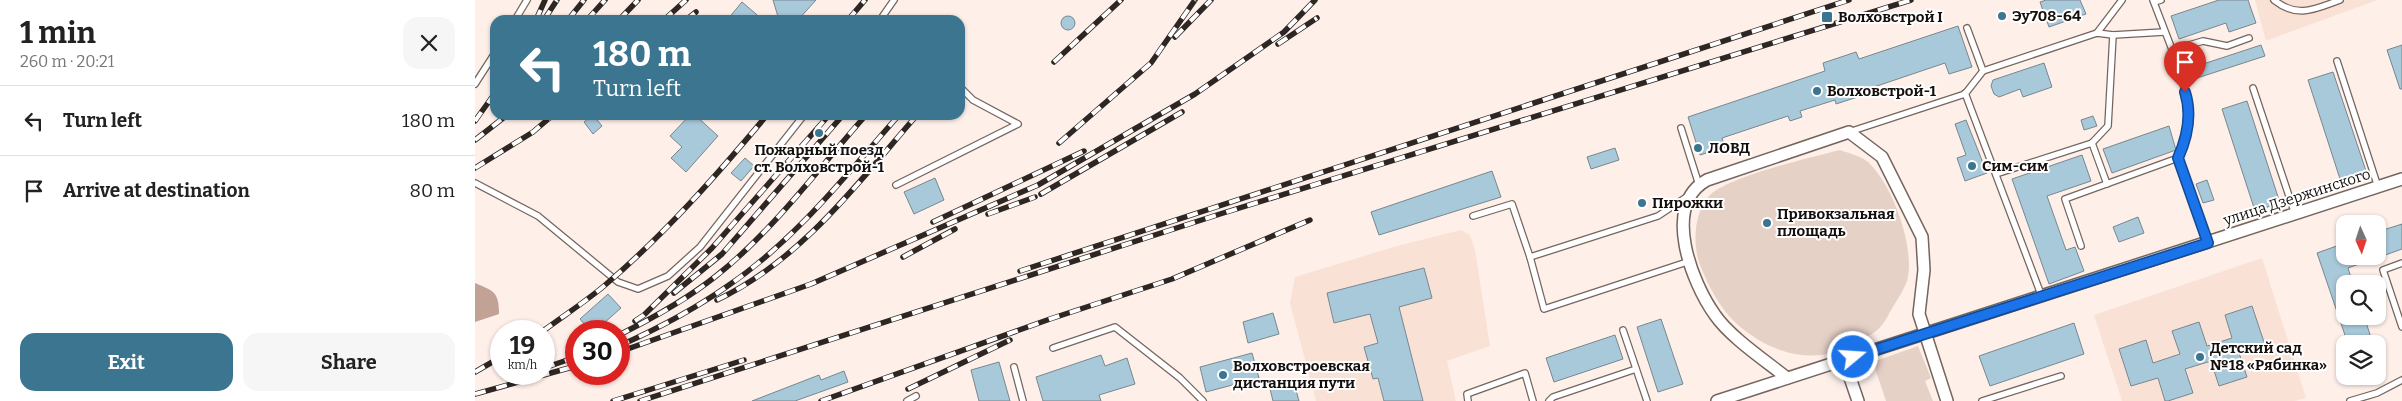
<!DOCTYPE html>
<meta charset="utf-8">
<style>
body{margin:0;font-family:Bitter,serif;background:#f6f6f6;color:#222;height:100vh;display:flex;flex-direction:column;font-size:19px;white-space:nowrap}
*{box-sizing:border-box;margin:0}
p{font-size:16px;color:#767676}
.icon{flex:none;width:28px;height:28px;fill:none;stroke:currentColor;stroke-width:2;stroke-linecap:round;stroke-linejoin:round}
.map{position:relative;flex:1;overflow:hidden}
.panel{display:flex;flex-direction:column;background:#fff;width:475px}
.panel>*{flex:none}
.banner{position:absolute;left:15px;top:15px;width:475px;height:105px;border-radius:15px;box-shadow:0 1px 4px #0004;background:#3c758f;color:#fff;overflow:hidden}
.needle{width:32px;rotate:177deg}
.fabs{position:absolute;left:1861px;top:215px;display:grid;gap:10px}
.fabs a{display:grid;place-items:center;width:50px;height:50px;border-radius:10px;background:#fff;box-shadow:0 1px 4px #0004;font-size:25px}
.speed{position:absolute;left:15px;top:320px;display:flex;gap:10px;font-size:25px;font-weight:700;text-align:center}
.speed>*{display:grid;place-content:center;width:65px;height:65px;border-radius:50%;background:#fff;box-shadow:0 1px 4px #0004;line-height:1}
.speed small{font-size:12px;font-weight:400}
.speed .limit{border:8px solid #d22;background:#fff;color:#111}
.pin{position:absolute;display:grid;place-items:center;width:42px;height:42px;color:#fff;margin:-51px -21px;border-radius:50% 50% 50% 0;rotate:-45deg;box-shadow:0 0 5px #0007}
.pin .icon{rotate:45deg}
.me{position:absolute;width:55px;margin:-28px;rotate:72deg;stroke-linejoin:round;filter:drop-shadow(0 0 4px #0008)}
.turn{display:flex;align-items:center;gap:18px;height:105px;padding:0 20px;font-size:22px}
.turn .icon{width:65px;height:65px;stroke-width:2.5}
.turn b{display:block;font-size:35px;line-height:42px}
.round{display:grid;place-items:center;flex:none;width:52px;height:52px;border-radius:15px;background:#f6f6f6}
.summary{display:flex;align-items:center;justify-content:space-between;height:85px;padding:0 20px}
h1{font-size:30px;font-weight:700;line-height:38px}
.action{display:flex;gap:10px;margin-top:auto;padding:10px 20px}
.action a{flex:1;height:58px;border-radius:15px;background:#3c758f;color:#fff;font-size:20px;font-weight:700;line-height:58px;text-align:center}
.action a+a{background:#f6f6f6;color:#222}
ul{padding:0;list-style:none}
li{display:flex;align-items:center;gap:15px;height:70px;padding:0 20px;border-top:1px solid #e0e0e0}
li div{flex:1}
li b{display:block;font-size:19px}
li em{font-style:normal}
main{display:flex;flex:1;min-height:0}
.map>svg:first-child{display:block}
</style>
<main>
<section class="panel">
<div class="summary"><div><h1>1 min</h1><p>260 m · 20:21</p></div><a class="round"><svg class="icon" aria-label="close" viewBox="0 0 24 24"><path d="M6 6l12 12M18 6L6 18"/></svg></a></div>
<ul>
<li><svg class="icon" aria-label="left" viewBox="0 0 24 24"><path d="M17 20v-9H6M10 6l-5 5 5 5"/></svg><div><b>Turn left</b></div><em>180 m</em></li>
<li><svg class="icon" aria-label="arrive" viewBox="0 0 24 24"><path d="M6 21V4h12l-3 4 3 4H6"/></svg><div><b>Arrive at destination</b></div><em>80 m</em></li>
</ul>
<div class="action"><a>Exit</a><a>Share</a></div>
</section>
<div class="map">
<svg width="1927" height="401" viewBox="0 0 1927 401">
<rect width="100%" height="100%" fill="#feefe9"/>
<!-- built -->
<g fill="#fae1d5">
<polygon points="1780,0 1902,0 1791,41"/>
<polygon points="986,230 995,235 1000,250 1015,346 972,361 981,401 841,401 815,303 820,277 922,246"/>
<polygon points="1787,258 1831,398 1820,401 1647,401 1619,315"/>
</g>
<!-- green -->
<g fill="#e6d1c7">
<path d="M 1365,150 C 1373,153 1386,156 1393,162 C 1417,184 1439,244 1433,277 C 1431,287 1423,298 1418,307 C 1414,313 1411,321 1406,326 C 1402,332 1393,336 1388,339 C 1346,368 1299,356 1263,325 C 1245,309 1234,287 1225,265 C 1217,244 1219,210 1236,194 C 1256,176 1337,157 1365,150 Z"/>
<polygon points="1443,346 1456,378 1450,381 1458,401 1411,401 1398,362"/>
</g>
<!-- water -->
<path fill="#c1a294" d="M 0,283 C 19,291 24,292 24,314 L 0,322 Z"/>
<!-- building -->
<g fill="#a8c9da" stroke="#78878f">
<polygon points="298,0 341,0 323,20 304,20"/>
<polygon points="1571,0 1605,0 1611,14 1574,27 1565,2"/>
<polygon points="1744,0 1773,0 1781,23 1754,32 1751,23 1704,39 1696,16"/>
<polygon points="267,2 288,20 252,20"/>
<circle cx="593" cy="23" r="7"/>
<polygon points="1483,26 1497,67 1474,74 1470,63 1393,89 1395,93 1361,104 1360,100 1325,111 1327,117 1315,121 1313,116 1247,138 1250,147 1225,155 1213,117 1350,71 1348,63 1381,52 1384,59"/>
<polygon points="1786,45 1790,56 1716,80 1713,69"/>
<polygon points="1927,45 1927,89 1925,89 1912,50"/>
<polygon points="1569,63 1577,87 1548,97 1545,89 1524,97 1519,94 1516,86 1518,80"/>
<polygon points="1858,72 1892,174 1866,182 1833,80"/>
<polygon points="1772,101 1805,203 1780,211 1747,109"/>
<polygon points="118,115 127,126 118,134 109,122"/>
<polygon points="215,115 220,115 243,136 211,172 196,158 207,147 195,136"/>
<polygon points="1618,116 1622,126 1609,130 1606,120"/>
<polygon points="1491,120 1512,173 1490,181 1482,158 1491,155 1480,124"/>
<polygon points="1694,126 1701,150 1637,173 1628,149"/>
<polygon points="1140,148 1144,160 1116,169 1112,157"/>
<polygon points="1607,155 1616,181 1572,196 1591,250 1600,247 1609,271 1574,284 1537,179"/>
<polygon points="270,158 279,166 266,181 256,173"/>
<polygon points="1017,171 1026,197 904,235 896,212"/>
<polygon points="460,178 469,200 439,214 429,192"/>
<polygon points="1732,180 1739,200 1728,203 1721,184"/>
<polygon points="1663,217 1669,233 1644,242 1638,227"/>
<polygon points="1927,224 1927,249 1902,258 1902,232"/>
<polygon points="1870,243 1870,256 1901,256 1901,258 1873,268 1878,284 1870,284 1870,316 1889,316 1898,344 1873,344 1842,253"/>
<polygon points="949,268 957,298 924,307 948,401 909,401 903,378 898,379 889,347 903,343 895,314 859,323 852,293"/>
<polygon points="133,294 146,308 120,331 115,331 105,319"/>
<polygon points="1777,306 1790,345 1764,353 1772,377 1744,386 1736,361 1710,369 1718,393 1693,401 1690,401 1683,378 1656,386 1644,349 1671,340 1678,363 1705,354 1697,331 1724,322 1732,346 1757,338 1750,315"/>
<polygon points="798,313 804,334 773,343 768,322"/>
<polygon points="1186,319 1208,384 1183,392 1162,327"/>
<polygon points="1599,323 1609,354 1515,386 1504,356"/>
<polygon points="1140,335 1148,359 1079,382 1071,358"/>
<polygon points="777,353 784,378 731,392 725,367"/>
<polygon points="626,355 630,366 652,358 660,384 624,395 626,401 568,401 561,377"/>
<polygon points="524,362 535,401 504,401 496,370"/>
<polygon points="369,371 373,382 320,401 277,401 344,375 346,380"/>
<polygon points="818,379 824,401 798,401 794,385"/>
</g>
<g fill="none" stroke-linecap="round" stroke-linejoin="round">
<!-- lane casing -->
<g stroke="#74655e" stroke-width="8">
<g id="lane">
<polyline points="1678,0 1703,65 1714,106 1710,143 1703,158"/>
<path d="M 1799,0 C 1823,19 1840,9 1865,0"/>
<polyline points="1679,2 1686,0"/>
<polyline points="40,20 52,0"/>
<polyline points="405,20 419,0"/>
<polyline points="1492,28 1508,71"/>
<polyline points="1622,33 1647,0"/>
<polyline points="1697,50 1728,41 1752,46 1774,38"/>
<polyline points="1862,61 1903,187"/>
<polyline points="0,84 20,53"/>
<polyline points="1778,88 1820,214"/>
<polyline points="1490,93 1567,297"/>
<polyline points="1206,128 1224,185"/>
<polyline points="1374,132 1490,94 1508,71 1622,33 1638,35 1689,32"/>
<polyline points="1617,143 1633,126 1638,35"/>
<polyline points="1521,174 1617,143 1632,184"/>
<polyline points="0,183 63,216 143,282 163,289 193,276 225,247 329,115"/>
<polyline points="421,185 543,124 498,100 485,87"/>
<polyline points="998,216 1037,204 1055,257"/>
<polyline points="1606,246 1590,199 1703,158 1733,243"/>
<polyline points="1212,262 1069,309 1055,257 1183,216 1213,196"/>
<polyline points="1927,263 1908,270 1927,327"/>
<polyline points="1148,330 1172,401"/>
<polyline points="578,348 640,327 705,378 728,401"/>
<polyline points="539,367 548,401"/>
<polyline points="432,401 441,396"/>
<polyline points="993,401 992,394 1050,373 1058,401"/>
<polyline points="1074,401 1078,397 1161,369"/>
<polyline points="1507,401 1586,376"/>
<polyline points="1875,401 1902,393 1927,380"/>
</g>
</g>
<!-- street casing -->
<g stroke="#74655e" stroke-width="14">
<g id="street">
<polyline points="1369,360 1383,401"/>
<path d="M 1312,378 C 1291,361 1255,337 1240,315 C 1217,283 1186,205 1232,180 L 1374,132 L 1407,157 L 1447,237 L 1449,270 L 1444,314 L 1472,401"/>
<polyline points="1242,401 1927,179"/>
</g>
</g>
<!-- lane -->
<use href="#lane" stroke="#fff" stroke-width="5.5"/>
<!-- street -->
<use href="#street" stroke="#fff" stroke-width="11"/>
<!-- rail casing -->
<g stroke="#2d2623" stroke-width="5.5">
<g id="rail">
<polyline points="61,20 70,0"/>
<polyline points="69,20 82,0"/>
<polyline points="93,20 109,0"/>
<polyline points="112,20 130,0"/>
<polyline points="144,20 163,0"/>
<polyline points="189,20 211,0"/>
<polyline points="211,20 221,12"/>
<polyline points="373,20 390,0"/>
<polyline points="700,37 736,0"/>
<polyline points="803,44 842,18"/>
<polyline points="579,62 646,0"/>
<polyline points="0,121 20,93"/>
<polyline points="0,140 32,115"/>
<polyline points="584,143 676,63 720,0"/>
<polyline points="0,168 58,132 78,115"/>
<polyline points="566,194 707,112"/>
<polyline points="513,214 560,197"/>
<polyline points="458,222 609,151"/>
<polyline points="428,257 480,229"/>
<polyline points="545,271 1374,0"/>
<polyline points="199,293 247,254 368,115"/>
<path d="M 242,300 C 326,260 382,184 442,115"/>
<polyline points="160,321 169,315 237,248 354,115"/>
<path d="M 68,331 C 88,316 110,302 129,286 C 189,235 242,175 292,115"/>
<path d="M 144,335 C 178,318 211,300 241,276 C 298,231 343,169 391,115"/>
<path d="M 144,346 C 182,329 220,309 254,285 C 320,240 372,174 424,115"/>
<polyline points="144,352 336,284 563,185 720,94 809,32 840,0"/>
<polyline points="69,368 101,357"/>
<polyline points="0,372 26,357"/>
<polyline points="433,389 535,340"/>
<polyline points="0,394 101,366"/>
<polyline points="138,401 269,360"/>
<polyline points="165,401 745,214 1436,0"/>
<polyline points="346,401 575,319 697,279 835,220"/>
</g>
</g>
<!-- rail -->
<use href="#rail" stroke="#fff" stroke-width="4" stroke-dasharray="11" stroke-linecap="butt"/>
</g>
<g fill="none" stroke-linecap="round" stroke-linejoin="round">
<!-- route casing -->
<g stroke="#114b97" stroke-width="12">
<path id="route" d="M 1378,357 L 1733,243 L 1703,158 C 1712,138 1717,114 1710,92"/>
</g>
<!-- route -->
<use href="#route" stroke="#1a73e8" stroke-width="9"/>
</g>
<!-- markers -->
<g fill="#3c758f" stroke="#fff" stroke-width="2">
<circle cx="1527" cy="16" r="5"/>
<rect x="1346" y="11" width="12" height="12" rx="2.5"/>
<circle cx="1342" cy="91" r="5"/>
<circle cx="344" cy="133" r="5"/>
<circle cx="1223" cy="148" r="5"/>
<circle cx="1497" cy="166" r="5"/>
<circle cx="1167" cy="203" r="5"/>
<circle cx="1292" cy="223" r="5"/>
<circle cx="1725" cy="357" r="5"/>
<circle cx="748" cy="375" r="5"/>
</g>
<g text-anchor="middle" stroke-width="4" stroke-linejoin="round" paint-order="stroke">
<!-- poi labels -->
<g font-size="15" font-weight="bold" fill="#140f0c" stroke="#fff" text-anchor="start">
<text x="1537" y="21">Эу708-64</text>
<text x="1363" y="22">Волховстрой I</text>
<text x="1352" y="96">Волховстрой-1</text>
<text x="1233" y="153">ЛОВД</text>
<text x="344" y="155" text-anchor="middle">Пожарный поезд<tspan x="344" dy="17">ст. Волховстрой-1</tspan></text>
<text x="1507" y="171">Сим-сим</text>
<text x="1177" y="208">Пирожки</text>
<text x="1302" y="219">Привокзальная<tspan x="1302" dy="17">площадь</tspan></text>
<text x="1735" y="353">Детский сад<tspan x="1735" dy="17">№18 «Рябинка»</tspan></text>
<text x="758" y="371">Волховстроевская<tspan x="758" dy="17">дистанция пути</tspan></text>
</g>
<!-- street labels -->
<g font-size="15" fill="#140f0c" stroke="#fff">
<text transform="translate(1822 197) rotate(-18)" y="5">улица Дзержинского</text>
</g>
</g>
</svg>
<div class="fabs">
<a><svg class="needle" viewBox="-14 -14 28 28"><path d="M0-13l5 13h-10z" fill="#e53935"/><path d="M0 13l5-13h-10z" fill="#767676"/></svg></a>
<a><svg class="icon" aria-label="search" viewBox="0 0 24 24"><circle cx="10" cy="10" r="6"/><path d="M15 15l6 6"/></svg></a>
<a><svg class="icon" aria-label="layers" viewBox="0 0 24 24"><path d="M12 4l9 5-9 5-9-5zM3 14l9 5 9-5"/></svg></a>
</div>
<div class="speed"><div>19<small>km/h</small></div><div class="limit">30</div></div>
<div class="pin" style="left:1710px;top:92px;background:#d93025"><svg class="icon" aria-label="arrive" viewBox="0 0 24 24"><path d="M6 21V4h12l-3 4 3 4H6"/></svg></div>
<svg class="me" style="left:1378px;top:357px" viewBox="-20 -20 40 40"><circle r="17" fill="#1a73e8" stroke="#fff" stroke-width="3"/><path d="M0-11L8 9 0 5-8 9z" fill="#fff"/></svg>
<div class="banner">
<div class="turn"><svg class="icon" aria-label="left" viewBox="0 0 24 24"><path d="M17 20v-9H6M10 6l-5 5 5 5"/></svg><div><b>180 m</b>Turn left</div></div>
</div>
</div>
</main>
